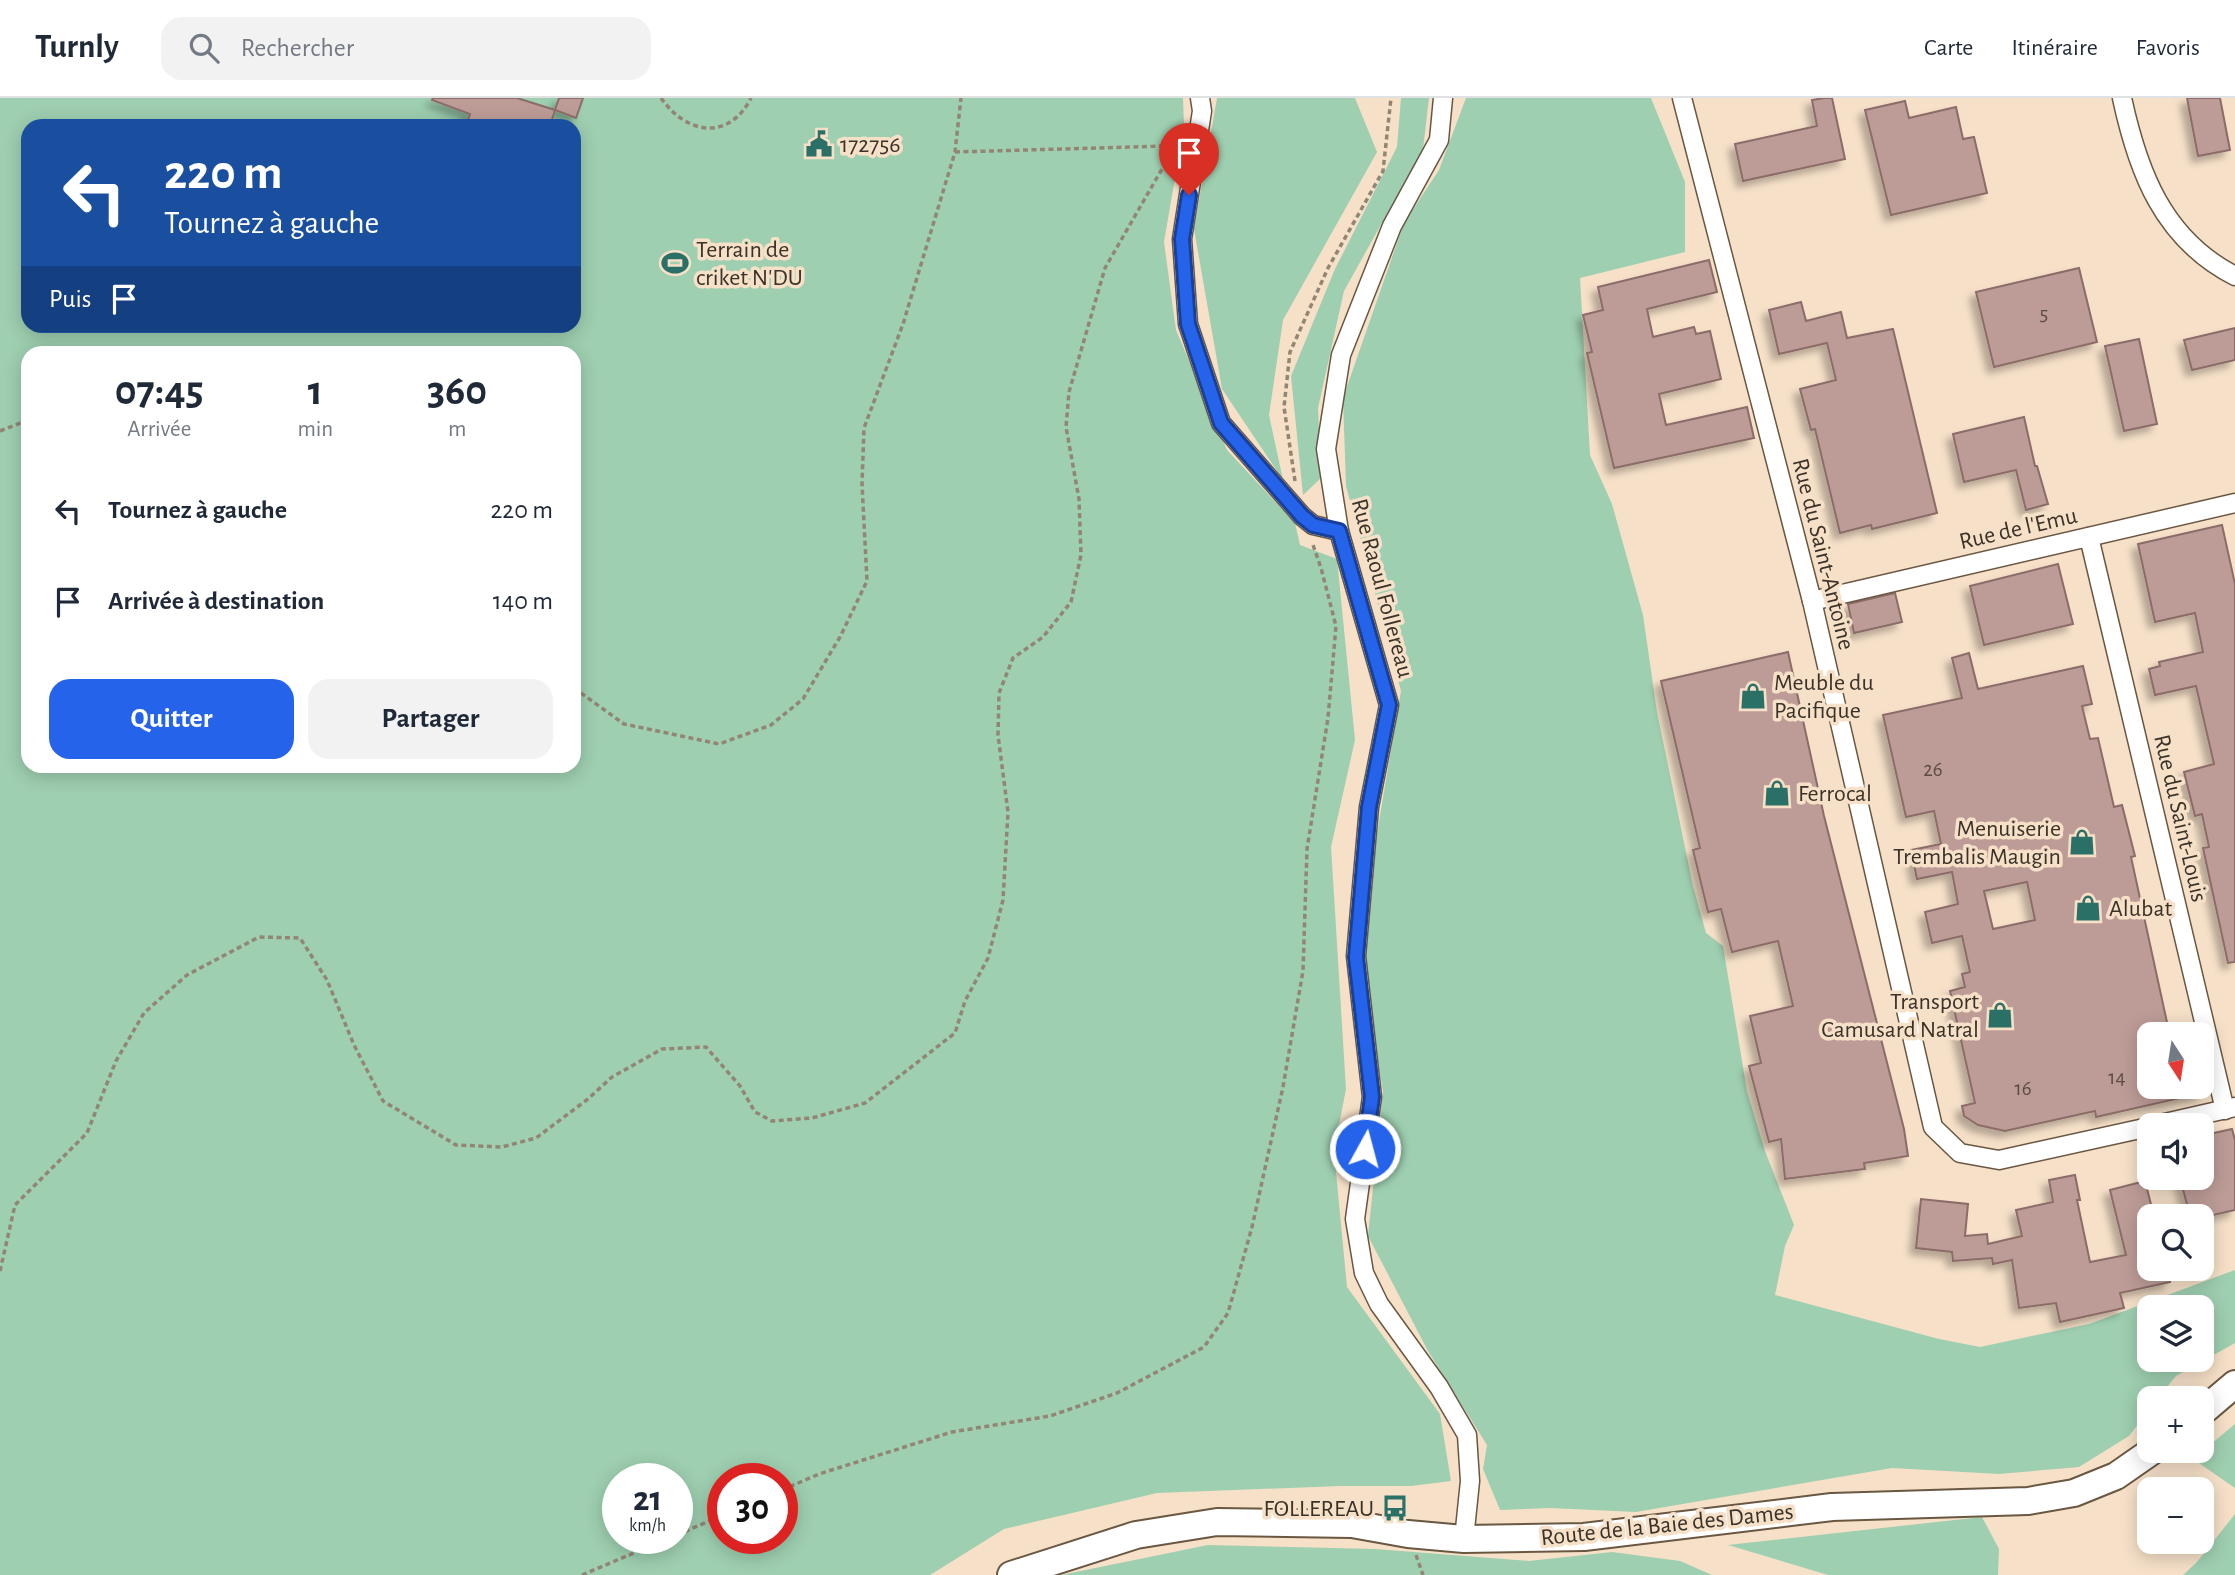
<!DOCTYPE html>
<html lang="fr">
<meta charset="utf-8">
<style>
body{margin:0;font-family:"Alegreya Sans",sans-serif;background:#f2f2f3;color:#1f2937;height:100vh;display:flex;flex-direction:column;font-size:26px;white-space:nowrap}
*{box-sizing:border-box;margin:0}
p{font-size:23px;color:#747a83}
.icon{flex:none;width:38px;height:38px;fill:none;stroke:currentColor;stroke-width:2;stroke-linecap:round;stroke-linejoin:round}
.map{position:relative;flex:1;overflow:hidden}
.side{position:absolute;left:21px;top:248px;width:560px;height:427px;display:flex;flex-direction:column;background:#fff;border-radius:21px;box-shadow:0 4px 18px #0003}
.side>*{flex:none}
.top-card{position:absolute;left:21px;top:21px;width:560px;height:214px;border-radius:21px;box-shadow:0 4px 18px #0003;background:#1a4fa0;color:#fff;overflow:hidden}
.needle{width:46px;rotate:168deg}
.fabs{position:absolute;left:2137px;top:924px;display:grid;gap:14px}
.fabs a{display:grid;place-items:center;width:77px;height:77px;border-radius:14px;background:#fff;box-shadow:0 4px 18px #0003;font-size:35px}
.speed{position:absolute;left:602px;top:1365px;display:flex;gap:14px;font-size:35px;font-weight:700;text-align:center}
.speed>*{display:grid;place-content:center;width:91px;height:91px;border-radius:50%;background:#fff;box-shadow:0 4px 18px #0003;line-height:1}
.speed small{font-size:18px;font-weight:400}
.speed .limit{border:10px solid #d22;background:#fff;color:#111}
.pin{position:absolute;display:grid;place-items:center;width:60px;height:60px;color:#fff;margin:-72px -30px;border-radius:50% 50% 50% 0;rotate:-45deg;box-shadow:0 0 7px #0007}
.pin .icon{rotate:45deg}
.me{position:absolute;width:77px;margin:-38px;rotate:7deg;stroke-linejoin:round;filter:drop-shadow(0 0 5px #0008)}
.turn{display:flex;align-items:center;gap:24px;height:147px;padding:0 28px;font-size:32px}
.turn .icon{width:91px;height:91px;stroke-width:2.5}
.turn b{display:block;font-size:49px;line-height:60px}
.then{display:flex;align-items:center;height:66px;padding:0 28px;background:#0003;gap:14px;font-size:26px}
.eta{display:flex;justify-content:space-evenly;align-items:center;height:119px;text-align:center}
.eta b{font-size:42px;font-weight:700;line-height:49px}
.button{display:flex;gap:14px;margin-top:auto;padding:14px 28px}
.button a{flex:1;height:80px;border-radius:21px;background:#2563eb;color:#fff;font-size:28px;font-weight:700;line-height:80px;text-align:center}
.button a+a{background:#f2f2f3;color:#1f2937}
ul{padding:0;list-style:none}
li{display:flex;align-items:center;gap:21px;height:91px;padding:0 28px}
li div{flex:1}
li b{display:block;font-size:26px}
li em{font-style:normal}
header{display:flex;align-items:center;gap:42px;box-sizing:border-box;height:98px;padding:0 35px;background:#fff;border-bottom:2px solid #e0e1e3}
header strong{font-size:33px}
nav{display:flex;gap:38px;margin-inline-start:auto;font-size:24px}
.search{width:490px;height:63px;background:#f2f2f3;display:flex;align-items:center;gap:18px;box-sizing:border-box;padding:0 24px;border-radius:21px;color:#747a83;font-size:26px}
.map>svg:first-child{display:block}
</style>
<header>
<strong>Turnly</strong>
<div class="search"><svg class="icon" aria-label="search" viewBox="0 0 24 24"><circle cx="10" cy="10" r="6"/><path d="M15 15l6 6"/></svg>Rechercher</div>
<nav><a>Carte</a><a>Itinéraire</a><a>Favoris</a></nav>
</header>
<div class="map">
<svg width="2235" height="1477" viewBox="0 0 2235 1477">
<defs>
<filter id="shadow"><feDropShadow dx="-6" dy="6" stdDeviation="3.5" flood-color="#0004"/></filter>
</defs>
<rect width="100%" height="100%" fill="#f6e0c8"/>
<!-- green -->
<g fill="#9ecfb0" fill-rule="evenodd">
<path d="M 0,0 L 1183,0 L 1184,28 L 1164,144 L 1176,232 L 1227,352 L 1295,425 L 1300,447 L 1337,461 L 1355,642 L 1331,749 L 1346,991 L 1334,1053 L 1347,1189 L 1440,1316 L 1451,1383 L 1411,1388 L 1340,1388 L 1157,1395 L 1004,1431 L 930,1477 L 0,1477 ZM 28,28 L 574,28 L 574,228 L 28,228 ZM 28,256 L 574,256 L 574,668 L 28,668 ZM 618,1381 L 677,1381 L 677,1440 L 618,1440 ZM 723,1381 L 782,1381 L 782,1440 L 723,1440 Z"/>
<polygon points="1217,0 1355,0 1377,54 1283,222 1269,317 1283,382 1222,291 1194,131"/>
<polygon points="1401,0 1429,0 1423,51 1344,193 1318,310 1321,380 1303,397 1291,278 1335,171 1397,49"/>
<path d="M 1466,0 L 1651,0 L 1685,84 L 1685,154 L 1580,180 L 1590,357 L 1612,406 L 1643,517 L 1657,614 L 1693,788 L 1706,835 L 1723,848 L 1747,993 L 1765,1053 L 1794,1127 L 1785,1148 L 1775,1197 L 1939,1241 L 1980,1249 L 2089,1226 L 2235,1172 L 2235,1245 L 2176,1278 L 2158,1300 L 2149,1300 L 2149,1312 L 2129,1338 L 2079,1369 L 1999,1376 L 1892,1370 L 1636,1414 L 1550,1410 L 1500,1412 L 1483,1371 L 1487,1347 L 1428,1253 L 1368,1138 L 1383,994 L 1357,829 L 1377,735 L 1401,593 L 1346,388 L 1343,300 L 1404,125 L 1439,72 ZM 2149,1209 L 2202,1209 L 2202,1262 L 2149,1262 Z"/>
<polygon points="2235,1326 2235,1390 2193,1361"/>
<polygon points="2235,1416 2235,1477 2183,1477 2197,1464"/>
<polygon points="1982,1419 1999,1451 1998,1477 1828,1477 1728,1447"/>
<polygon points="1208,1447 1375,1451 1529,1463 1612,1454 1680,1463 1712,1477 1061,1477"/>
</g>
<!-- building -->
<g fill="#bd9c97" stroke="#8b6c68" stroke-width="2" fill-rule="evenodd" filter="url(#shadow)">
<polygon points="433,0 517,0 555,12 550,28 532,28 513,22 510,28 466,28 470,16 432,2"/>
<polygon points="559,0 583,0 576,20 555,12"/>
<polygon points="1824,0 1832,0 1845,61 1743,83 1735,46 1817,28 1812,2"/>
<polygon points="2187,0 2220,0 2230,52 2198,58"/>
<polygon points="1905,3 1909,20 1956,9 1963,41 1974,39 1987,95 1891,117 1865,12"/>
<polygon points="1709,162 1717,194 1647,211 1653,239 1694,229 1696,236 1710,233 1721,281 1659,296 1666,327 1747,309 1754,340 1614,370 1587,255 1592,254 1583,217 1603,212 1598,189"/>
<polygon points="2079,170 2097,244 1994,269 1976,194"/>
<polygon points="1801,204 1806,223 1841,214 1847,240 1893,231 1937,415 1872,431 1871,427 1840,435 1815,331 1811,332 1800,291 1836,282 1827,245 1779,256 1769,212"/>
<polygon points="2235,230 2235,262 2192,272 2184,242"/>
<polygon points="2139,241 2157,326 2124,333 2105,248"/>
<polygon points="2024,319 2035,368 2037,368 2048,406 2026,412 2016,372 1964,384 1953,336"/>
<polygon points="2222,427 2235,486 2235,864 2228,865 2203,750 2209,749 2202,716 2195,718 2184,674 2214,666 2196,588 2155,597 2149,571 2160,568 2159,564 2203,554 2195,515 2155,524 2138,446"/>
<polygon points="2058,466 2073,526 1984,547 1970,488"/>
<polygon points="1895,495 1902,524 1854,535 1848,506"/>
<polygon points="1788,554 1824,718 1904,1031 1908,1058 1864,1065 1865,1071 1785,1081 1781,1041 1769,1044 1749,968 1761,965 1750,918 1793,908 1778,843 1732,854 1721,811 1708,814 1693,752 1700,750 1661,583"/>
<path d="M 1969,555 L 1978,591 L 2083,568 L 2092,606 L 2082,608 L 2090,641 L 2098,640 L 2114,709 L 2122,707 L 2135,758 L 2131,759 L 2168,929 L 2149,933 L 2149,989 L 2201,989 L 2202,995 L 2096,1019 L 2095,1013 L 2005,1033 L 1978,1027 L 1964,1018 L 1962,1008 L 1975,1005 L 1950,893 L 1965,889 L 1962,876 L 1970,874 L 1962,838 L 1932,845 L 1925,814 L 1958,806 L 1952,774 L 1917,781 L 1911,752 L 1941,746 L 1934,713 L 1906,719 L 1883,617 L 1962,600 L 1952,560 ZM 2027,784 L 2035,822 L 1993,831 L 1984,793 Z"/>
<polygon points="2232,1031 2235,1042 2235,1112 2209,1118 2190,1118 2180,1080 2202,1080 2202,1052 2208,1050 2205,1037"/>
<polygon points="2075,1077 2080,1102 2077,1102 2090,1164 2126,1157 2110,1092 2145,1083 2154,1118 2149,1118 2149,1171 2167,1171 2170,1184 2120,1195 2124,1210 2060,1224 2056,1205 2019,1210 2012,1162 1993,1166 1992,1160 1953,1163 1952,1154 1916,1150 1921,1101 1968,1106 1965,1138 1987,1136 1988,1146 2022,1138 2016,1112 2053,1104 2049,1082"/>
</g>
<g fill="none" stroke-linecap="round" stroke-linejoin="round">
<!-- street casing -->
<g stroke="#6a5742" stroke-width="21">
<g id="street">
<polyline points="1200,0 1202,13 1182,141 1188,226 1221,325 1302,418 1313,427 1339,433"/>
<polyline points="1443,0 1439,42 1392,128 1341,257 1326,351 1339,433 1389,607 1369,709 1356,858 1372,999 1355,1121 1364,1175 1379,1206 1439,1289 1467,1337 1470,1383 1464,1441"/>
<polyline points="1682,0 1812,503 1933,1029 1960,1055 1999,1062 2149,1029"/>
<path d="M 2122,0 C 2138,74 2163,141 2235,178"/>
<polyline points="2089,439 2225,1012"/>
<polyline points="1812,503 2235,405"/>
<polyline points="2156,1027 2235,1009"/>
</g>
</g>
<!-- secondary casing -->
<g stroke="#6a5742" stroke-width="30">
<g id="secondary">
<polyline points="2202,1314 2235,1286"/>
<polyline points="1011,1477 1136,1437 1217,1424 1352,1426 1408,1436 1464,1441 1584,1439 1832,1409 2028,1403 2074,1395 2116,1378 2152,1353"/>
</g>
</g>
<!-- path -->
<g stroke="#938574" stroke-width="3.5" stroke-dasharray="5 3.5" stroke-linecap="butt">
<path d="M 661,0 C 687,37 729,43 751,0"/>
<polyline points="955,54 1168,48"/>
<polyline points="0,333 28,322"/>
<polyline points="1295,383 1284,309 1290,254 1328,170 1383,73 1391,0"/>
<polyline points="574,590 624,626 719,646 771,627 803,601 840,539 867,483 862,386 864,330 903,226 955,54 961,0"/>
<polyline points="0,1173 15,1107 87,1035 116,963 144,915 187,877 259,839 300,840 327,882 354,947 383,1003 456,1047 502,1049 536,1040 588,1001 612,979 662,951 706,949 740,988 755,1014 772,1023 812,1020 865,1005 955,935 965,903 988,860 1003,802 1008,714 998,637 999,595 1013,560 1043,539 1071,504 1081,457 1079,401 1066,329 1069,294 1105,170 1166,64 1168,48 1180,50"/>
<polyline points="782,1392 819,1376 952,1334 1050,1318 1117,1295 1204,1249 1228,1215 1252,1129 1283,989 1303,873 1307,751 1328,620 1336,528 1321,470 1312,444"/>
<polyline points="677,1437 723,1417"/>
<polyline points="1416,1457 1423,1477"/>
<polyline points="582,1477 669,1440"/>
</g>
<!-- street -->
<use href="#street" stroke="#fff" stroke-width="18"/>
<!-- secondary -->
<use href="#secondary" stroke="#fff" stroke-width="26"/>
</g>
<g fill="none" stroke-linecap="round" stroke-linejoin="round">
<!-- route casing -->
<g stroke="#184099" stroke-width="18">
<polyline id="route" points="1189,97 1182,141 1188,226 1221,325 1302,418 1313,427 1339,433 1389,607 1369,709 1356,859 1372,999 1365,1051"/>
</g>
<!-- route -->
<use href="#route" stroke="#2563eb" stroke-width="12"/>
</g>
<!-- icons -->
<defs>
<g id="civic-bare" transform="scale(2.1)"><path d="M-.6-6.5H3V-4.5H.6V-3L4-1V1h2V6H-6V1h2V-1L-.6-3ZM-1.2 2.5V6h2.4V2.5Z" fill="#2a7066" stroke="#f6e0c8" stroke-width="2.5" paint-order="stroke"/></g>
<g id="stadium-bare" transform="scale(2.1)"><path d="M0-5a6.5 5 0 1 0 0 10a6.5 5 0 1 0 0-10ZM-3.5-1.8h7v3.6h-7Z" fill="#2a7066" stroke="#f6e0c8" stroke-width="2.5" paint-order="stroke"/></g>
<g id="shop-bare" transform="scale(2.1)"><path d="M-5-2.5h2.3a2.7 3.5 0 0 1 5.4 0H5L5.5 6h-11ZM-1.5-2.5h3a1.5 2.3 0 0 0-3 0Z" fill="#2a7066" stroke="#f6e0c8" stroke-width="2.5" paint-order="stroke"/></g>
<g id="bus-bare" transform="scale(2.1)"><path d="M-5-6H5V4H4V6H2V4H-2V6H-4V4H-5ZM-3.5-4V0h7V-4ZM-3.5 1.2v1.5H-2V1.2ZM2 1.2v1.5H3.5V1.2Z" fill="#2a7066" stroke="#f6e0c8" stroke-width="2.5" paint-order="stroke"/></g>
</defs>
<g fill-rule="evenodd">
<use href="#civic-bare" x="819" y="46"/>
<use href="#stadium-bare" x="675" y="165"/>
<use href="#shop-bare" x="1753" y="598"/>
<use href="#shop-bare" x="1777" y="695"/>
<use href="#shop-bare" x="2082" y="744"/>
<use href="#shop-bare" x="2088" y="810"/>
<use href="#shop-bare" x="2000" y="917"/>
<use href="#bus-bare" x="1395" y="1410"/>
</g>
<g text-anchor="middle" stroke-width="7" stroke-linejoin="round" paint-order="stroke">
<!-- number labels -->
<g font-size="21" fill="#5b4c44">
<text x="2044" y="222">5</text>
<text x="1933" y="678">26</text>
<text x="2117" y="986">14</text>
<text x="2023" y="997">16</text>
</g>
<!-- poi labels -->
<g font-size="24" fill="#3a3228" stroke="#f6e0c8" text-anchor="start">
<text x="840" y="54">172756</text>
<text x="696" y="159">Terrain de<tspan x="696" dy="28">criket N'DU</tspan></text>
<text x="1774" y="592">Meuble du<tspan x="1774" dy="28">Pacifique</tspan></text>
<text x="1798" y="703">Ferrocal</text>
<text x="2061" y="738" text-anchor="end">Menuiserie<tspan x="2061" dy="28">Trembalis Maugin</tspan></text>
<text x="2109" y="818">Alubat</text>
<text x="1979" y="911" text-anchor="end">Transport<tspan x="1979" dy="28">Camusard Natral</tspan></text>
<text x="1374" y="1418" text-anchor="end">FOLLEREAU</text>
</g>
<!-- street labels -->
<g font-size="24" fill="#3a3228" stroke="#f6e0c8">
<text transform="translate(2018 430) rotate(-13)" y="8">Rue de l'Emu</text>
<text transform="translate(1824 456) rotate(76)" y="8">Rue du Saint-Antoine</text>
<text transform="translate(1383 490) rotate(75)" y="8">Rue Raoul Follereau</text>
<text transform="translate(2181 720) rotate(77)" y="8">Rue du Saint-Louis</text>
<text transform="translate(1667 1426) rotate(-6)" y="8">Route de la Baie des Dames</text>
</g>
</g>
</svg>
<div class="fabs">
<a><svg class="needle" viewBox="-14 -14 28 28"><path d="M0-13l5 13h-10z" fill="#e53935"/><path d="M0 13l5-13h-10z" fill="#747a83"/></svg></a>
<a><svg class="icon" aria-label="sound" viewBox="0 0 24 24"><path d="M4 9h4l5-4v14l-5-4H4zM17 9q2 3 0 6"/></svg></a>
<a><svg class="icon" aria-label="search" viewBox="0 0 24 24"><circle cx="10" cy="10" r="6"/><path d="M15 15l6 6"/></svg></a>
<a><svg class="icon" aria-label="layers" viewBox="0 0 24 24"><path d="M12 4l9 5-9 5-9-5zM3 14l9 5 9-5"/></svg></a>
<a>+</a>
<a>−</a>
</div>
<div class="speed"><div>21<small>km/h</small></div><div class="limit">30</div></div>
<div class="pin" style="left:1189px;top:97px;background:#d93025"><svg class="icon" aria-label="arrive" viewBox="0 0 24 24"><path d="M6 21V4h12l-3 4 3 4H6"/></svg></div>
<svg class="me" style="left:1365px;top:1051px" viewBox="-20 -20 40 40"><circle r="17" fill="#2563eb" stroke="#fff" stroke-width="3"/><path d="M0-11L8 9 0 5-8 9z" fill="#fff"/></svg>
<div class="top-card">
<div class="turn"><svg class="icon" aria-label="left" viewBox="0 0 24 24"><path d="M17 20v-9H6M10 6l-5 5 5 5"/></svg><div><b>220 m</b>Tournez à gauche</div></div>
<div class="then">Puis<svg class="icon" aria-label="arrive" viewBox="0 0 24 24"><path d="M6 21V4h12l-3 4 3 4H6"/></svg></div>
</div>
<section class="side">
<div class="eta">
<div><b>07:45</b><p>Arrivée</p></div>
<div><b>1</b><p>min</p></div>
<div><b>360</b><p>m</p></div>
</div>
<ul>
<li><svg class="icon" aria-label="left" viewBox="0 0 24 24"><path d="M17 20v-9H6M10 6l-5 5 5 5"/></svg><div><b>Tournez à gauche</b></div><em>220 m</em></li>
<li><svg class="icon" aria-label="arrive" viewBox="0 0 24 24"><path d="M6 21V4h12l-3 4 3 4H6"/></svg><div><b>Arrivée à destination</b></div><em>140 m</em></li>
</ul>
<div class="button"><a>Quitter</a><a>Partager</a></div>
</section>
</div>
